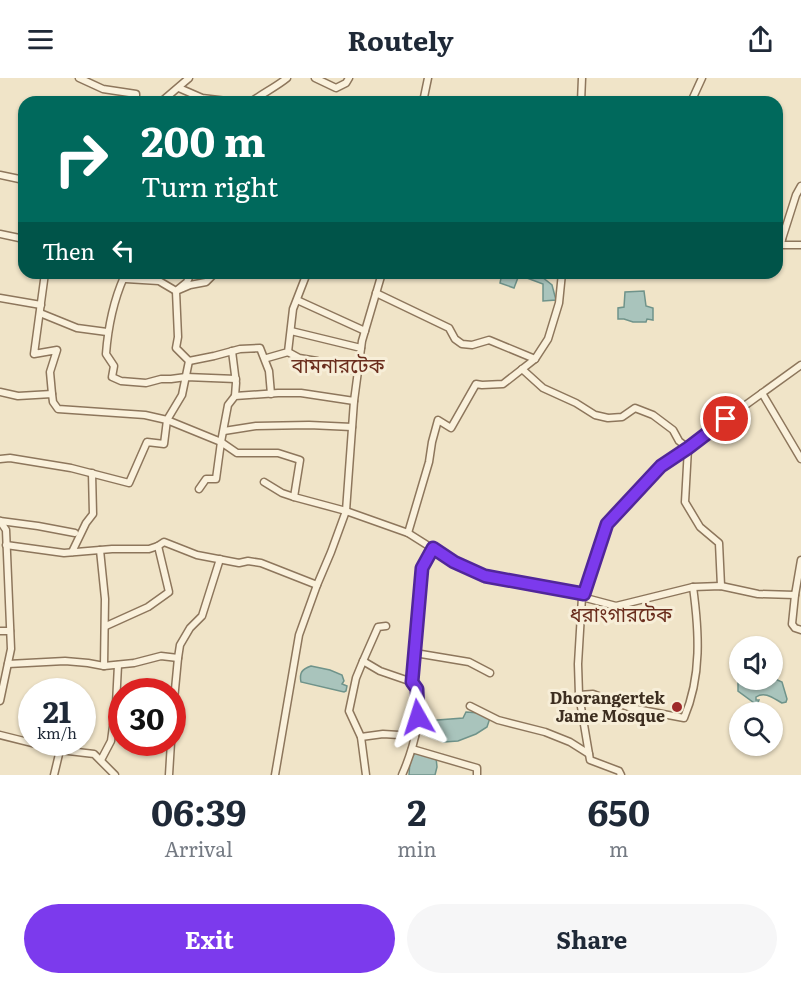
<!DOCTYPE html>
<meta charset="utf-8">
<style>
body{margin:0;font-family:Literata,"Noto Sans Bengali",serif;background:#f6f6f7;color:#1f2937;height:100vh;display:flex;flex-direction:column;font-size:22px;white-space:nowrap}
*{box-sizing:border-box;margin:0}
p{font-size:20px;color:#747a83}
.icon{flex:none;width:33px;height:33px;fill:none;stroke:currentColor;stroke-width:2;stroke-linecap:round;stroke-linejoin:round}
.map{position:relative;height:697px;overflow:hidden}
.side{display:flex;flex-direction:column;background:#fff;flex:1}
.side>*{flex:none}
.top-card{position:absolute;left:18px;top:18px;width:765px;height:183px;border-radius:18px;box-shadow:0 2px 4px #0004;background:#00695c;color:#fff;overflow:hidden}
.tools{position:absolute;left:729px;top:558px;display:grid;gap:12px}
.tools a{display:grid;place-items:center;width:54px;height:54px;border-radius:50%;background:#fff;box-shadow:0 2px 4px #0004;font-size:30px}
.speed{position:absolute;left:18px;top:600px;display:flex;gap:12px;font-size:30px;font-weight:700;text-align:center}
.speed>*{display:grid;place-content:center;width:78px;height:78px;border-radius:50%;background:#fff;box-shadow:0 2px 4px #0004;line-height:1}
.speed small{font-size:15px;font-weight:400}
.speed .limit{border:9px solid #d22;background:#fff;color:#111}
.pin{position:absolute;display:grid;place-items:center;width:51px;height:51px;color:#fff;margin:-26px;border:3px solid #fff;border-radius:50%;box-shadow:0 2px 6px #0007}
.me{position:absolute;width:66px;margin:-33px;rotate:354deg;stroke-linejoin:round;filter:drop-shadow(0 0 4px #0008)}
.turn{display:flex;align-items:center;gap:21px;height:126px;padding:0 24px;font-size:27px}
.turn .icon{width:78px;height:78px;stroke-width:2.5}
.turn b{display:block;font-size:42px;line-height:51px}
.then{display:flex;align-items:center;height:57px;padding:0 24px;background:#0003;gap:12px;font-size:22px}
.eta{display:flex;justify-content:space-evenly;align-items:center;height:102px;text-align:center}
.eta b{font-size:36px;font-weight:700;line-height:42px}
.cta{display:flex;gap:12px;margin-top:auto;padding:12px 24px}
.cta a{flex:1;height:69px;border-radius:36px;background:#7c3aed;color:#fff;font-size:24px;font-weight:700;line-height:69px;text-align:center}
.cta a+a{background:#f6f6f7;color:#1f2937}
header{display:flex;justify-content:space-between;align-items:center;height:78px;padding:0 24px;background:#fff;font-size:27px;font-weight:700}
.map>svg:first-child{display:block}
</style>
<header><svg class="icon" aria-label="menu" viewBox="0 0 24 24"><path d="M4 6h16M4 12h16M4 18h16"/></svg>Routely<svg class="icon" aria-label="share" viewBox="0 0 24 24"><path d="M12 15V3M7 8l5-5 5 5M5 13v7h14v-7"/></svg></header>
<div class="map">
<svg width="801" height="697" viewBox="0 0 801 697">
<rect width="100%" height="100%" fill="#f0e4c8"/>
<!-- water -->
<g fill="#a9c4bc" stroke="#6f938a" stroke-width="1.5">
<polygon points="502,195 537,195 552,207 556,222 543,223 543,206 519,197 514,210 500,205"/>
<polygon points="644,213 646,228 653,230 653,242 647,241 646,244 633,244 624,241 618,241 618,230 624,229 625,214"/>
<path d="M 311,588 L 330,592 L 342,597 L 344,603 L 342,606 L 347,608 L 346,613 L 344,614 L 301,604 C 299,595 302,591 311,588 Z"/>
<path d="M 773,600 L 782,604 L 787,621 L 786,624 L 782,625 C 773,620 765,613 756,619 L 756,622 L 759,622 L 757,627 L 738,613 L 738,602 L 772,602 Z"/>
<polygon points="466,634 480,635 490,640 487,649 476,656 458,663 444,664 423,656 425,643 463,640"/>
<polygon points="415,675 423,676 436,679 437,689 435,697 409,697 410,682"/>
</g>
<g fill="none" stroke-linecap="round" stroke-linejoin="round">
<!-- minor casing -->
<g stroke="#8d765c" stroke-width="9">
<g id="minor">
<polyline points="79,0 103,11 136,16 136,24"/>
<polyline points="315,0 336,10 346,5 349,0"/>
<polyline points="179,10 202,20 235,24"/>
<polyline points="161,24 189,0"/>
<path d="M 251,24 C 263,15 276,9 287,0"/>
<polyline points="423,24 428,0"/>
<polyline points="581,24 582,0"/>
<polyline points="691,24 702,0"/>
<polyline points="0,97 24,102"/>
<polyline points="0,156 24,161"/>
<polyline points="777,160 782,161 781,167 801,167"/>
<polyline points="782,161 796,117 801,108"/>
<polyline points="45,195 34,276 57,272 50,294 52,316"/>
<polyline points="118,195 126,201 159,203 176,213 187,204 191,195"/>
<path d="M 124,199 C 113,224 108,249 106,276 L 114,288 L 112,299 L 121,303 L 146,305 L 161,301 L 171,301 L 186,299 L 236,301"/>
<polyline points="376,215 449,250 455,261 462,266 472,267 489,262 535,281"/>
<polyline points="0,220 41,227"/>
<polyline points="297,222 365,253"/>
<polyline points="40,235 77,250 107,254"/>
<polyline points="291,253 361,270"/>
<polyline points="232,273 236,305 235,318"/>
<polyline points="288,274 299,280 317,283 338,291 358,293"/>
<polyline points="267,280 288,274 293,231 307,195"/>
<polyline points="189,283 214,278 240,271 260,270 269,293 271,316"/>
<polyline points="522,291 543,310 576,325 595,337 608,340 622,339 635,330 653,337 673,352 679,363 688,370 685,424 700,449 719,465 721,508"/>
<polyline points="0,314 18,318 52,316 53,324 58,331 145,337 167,342 221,364 228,327 235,318 278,315 301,315 354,323"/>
<polyline points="762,315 801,381"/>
<polyline points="224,353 256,348 309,347 352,349"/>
<polyline points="0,381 10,380 71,390 129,405 147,364 164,366 167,342 182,317 189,283 176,270 178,259 176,213 190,207 206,204 215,195"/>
<polyline points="264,404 282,415 294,419"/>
<polyline points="199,411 206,401 216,401 221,364 237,375 278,375 300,382 294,419 346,433 408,455 454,484 485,498 583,516"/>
<polyline points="0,443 6,452 11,571 0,623"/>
<polyline points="0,443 38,448 75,455"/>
<polyline points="408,455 429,384 432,364 438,342 451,350 476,306 482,307 503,306 535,281 548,261 559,225 562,195"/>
<polyline points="6,467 64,475 112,471 149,471 158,468 164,464 197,477 239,485 248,483 261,485 317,507"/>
<polyline points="100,472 105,521 104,588"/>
<polyline points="72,474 86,445 93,436 92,395"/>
<polyline points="795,517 792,546 795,550 801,552"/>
<polyline points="582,519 616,528 693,509 721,508 758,516 795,517 801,482"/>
<polyline points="106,548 148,529 169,514 158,468"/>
<polyline points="0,553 10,553"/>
<polyline points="415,575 469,584 490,595"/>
<polyline points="363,583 378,549 386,548"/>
<polyline points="8,586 65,583 88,585 104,588 134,585 161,578 178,580 180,567 190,550 202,538 220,481"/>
<path d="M 579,617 L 593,616 L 631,630 L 684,640 C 702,598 699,553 693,509"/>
<polyline points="470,628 498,642 545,654 570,664 589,676"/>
<polyline points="172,643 178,580"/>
<polyline points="0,657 60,672 94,676 115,697"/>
<polyline points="361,659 383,656 415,658"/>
<polyline points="412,671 477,690 477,697"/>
<polyline points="101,682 111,663 116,626 118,587"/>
<polyline points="54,697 60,672"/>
<polyline points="169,697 171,664"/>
<polyline points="275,697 299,557 317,507 331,474 346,433 354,323 362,263 382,195"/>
<polyline points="366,697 361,659 349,633 356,600 363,583 380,593 412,604"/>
<path d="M 402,697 C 412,674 428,626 412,604 L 422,490 L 433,470"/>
<polyline points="621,697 619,693 590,682 579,617 578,586 582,519 607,446 661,388 801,287"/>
</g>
</g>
<!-- minor -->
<use href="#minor" stroke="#faf1dc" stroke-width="6"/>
</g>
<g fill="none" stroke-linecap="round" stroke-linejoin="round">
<!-- route casing -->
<g stroke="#51269a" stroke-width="15">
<polyline id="route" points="418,639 417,611 412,604 422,490 433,470 454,484 485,498 584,516 607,446 661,388 688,370 726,341"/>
</g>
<!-- route -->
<use href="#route" stroke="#7c3aed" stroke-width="10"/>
</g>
<!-- markers -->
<circle fill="#9e2a2b" stroke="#f7eed8" stroke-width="2" cx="677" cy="629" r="6"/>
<g text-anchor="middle" stroke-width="6" stroke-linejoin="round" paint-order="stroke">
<!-- poi labels -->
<g font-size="16" font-weight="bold" fill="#3d2e20" stroke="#f7eed8" text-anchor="end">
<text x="665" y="626">Dhorangertek<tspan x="665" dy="18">Jame Mosque</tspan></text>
</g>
<!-- quarter labels -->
<g font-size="20" fill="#6b2e1e" stroke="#f7eed8">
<text x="338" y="295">বামনারটেক</text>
<text x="621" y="544">ধরাংগারটেক</text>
</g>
</g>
</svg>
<div class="tools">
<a><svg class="icon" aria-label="sound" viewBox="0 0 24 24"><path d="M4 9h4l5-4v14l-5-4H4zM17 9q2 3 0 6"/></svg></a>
<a><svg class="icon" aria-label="search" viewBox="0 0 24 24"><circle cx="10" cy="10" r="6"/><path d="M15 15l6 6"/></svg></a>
</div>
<div class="speed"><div>21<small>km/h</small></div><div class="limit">30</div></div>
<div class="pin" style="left:726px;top:341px;background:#d93025"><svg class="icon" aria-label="arrive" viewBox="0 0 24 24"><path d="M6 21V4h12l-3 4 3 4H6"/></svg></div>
<svg class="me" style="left:418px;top:639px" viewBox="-20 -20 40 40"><path d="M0-17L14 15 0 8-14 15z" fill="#7c3aed" stroke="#fff" stroke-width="4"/></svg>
<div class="top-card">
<div class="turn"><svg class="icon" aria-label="right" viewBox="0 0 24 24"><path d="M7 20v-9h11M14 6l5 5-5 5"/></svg><div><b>200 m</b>Turn right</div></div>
<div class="then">Then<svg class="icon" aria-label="left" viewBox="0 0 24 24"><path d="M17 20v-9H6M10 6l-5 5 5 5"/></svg></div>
</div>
</div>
<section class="side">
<div class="eta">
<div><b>06:39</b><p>Arrival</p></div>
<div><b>2</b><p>min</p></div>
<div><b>650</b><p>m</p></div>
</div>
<div class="cta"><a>Exit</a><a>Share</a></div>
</section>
